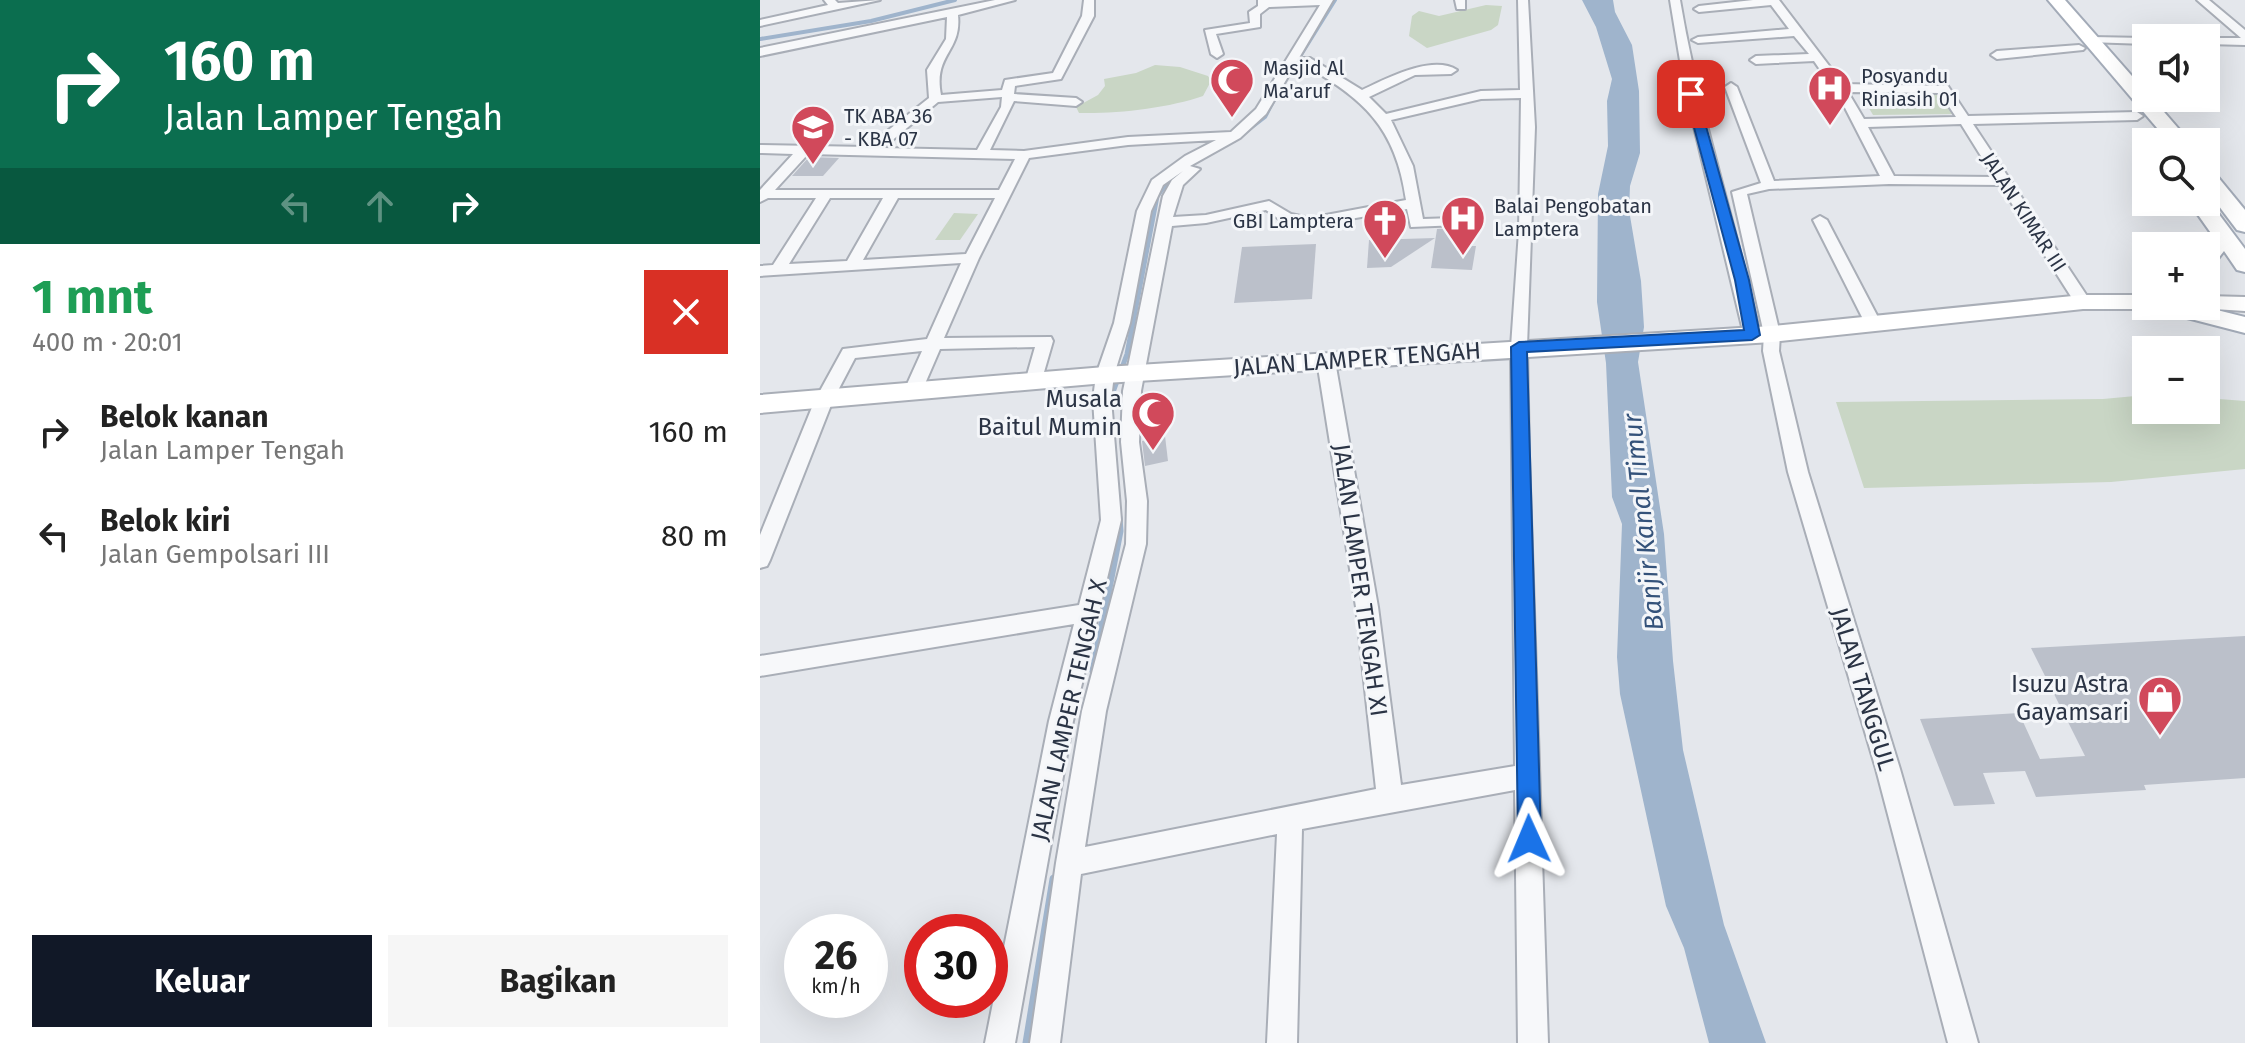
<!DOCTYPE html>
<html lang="id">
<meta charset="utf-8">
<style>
body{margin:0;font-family:"Fira Sans",sans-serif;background:#f6f6f6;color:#222;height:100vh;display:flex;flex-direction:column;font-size:30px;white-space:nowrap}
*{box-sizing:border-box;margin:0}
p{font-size:26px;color:#767676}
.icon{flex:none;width:44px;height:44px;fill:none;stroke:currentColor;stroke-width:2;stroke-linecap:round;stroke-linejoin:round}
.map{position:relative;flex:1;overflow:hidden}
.drawer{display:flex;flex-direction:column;background:#fff;width:760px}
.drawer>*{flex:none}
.top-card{background:#0b6e4f;color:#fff;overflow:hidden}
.buttons{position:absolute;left:1372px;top:24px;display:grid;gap:16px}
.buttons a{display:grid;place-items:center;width:88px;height:88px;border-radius:0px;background:#fff;box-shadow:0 8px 32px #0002;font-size:40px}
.speed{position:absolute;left:24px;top:914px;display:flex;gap:16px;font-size:40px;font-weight:700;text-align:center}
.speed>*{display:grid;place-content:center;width:104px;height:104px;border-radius:50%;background:#fff;box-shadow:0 8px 32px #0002;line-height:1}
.speed small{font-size:20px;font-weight:400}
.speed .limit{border:12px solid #d22;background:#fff;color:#111}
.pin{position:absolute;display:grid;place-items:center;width:68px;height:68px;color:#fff;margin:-34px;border-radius:16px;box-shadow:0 4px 12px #0006}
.me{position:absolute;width:88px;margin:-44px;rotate:359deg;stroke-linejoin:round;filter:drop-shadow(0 0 6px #0008)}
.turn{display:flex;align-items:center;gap:28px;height:168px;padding:0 32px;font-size:36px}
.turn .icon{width:104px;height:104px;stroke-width:2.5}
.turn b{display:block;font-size:56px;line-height:68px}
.lanes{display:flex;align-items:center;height:76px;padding:0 32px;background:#0003;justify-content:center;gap:40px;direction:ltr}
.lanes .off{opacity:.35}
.round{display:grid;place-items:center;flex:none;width:84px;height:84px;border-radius:0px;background:#f6f6f6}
.summary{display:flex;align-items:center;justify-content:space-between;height:136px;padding:0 32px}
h1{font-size:48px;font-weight:700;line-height:60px;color:#1e9e55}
.cta{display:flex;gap:16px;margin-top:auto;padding:16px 32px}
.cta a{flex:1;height:92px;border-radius:0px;background:#111827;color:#fff;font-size:32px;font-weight:700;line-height:92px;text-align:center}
.cta a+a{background:#f6f6f6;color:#222}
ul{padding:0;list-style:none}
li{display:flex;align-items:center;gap:24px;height:104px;padding:0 32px}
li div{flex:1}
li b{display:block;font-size:30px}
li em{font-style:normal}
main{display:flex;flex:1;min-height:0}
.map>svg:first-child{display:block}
</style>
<main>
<section class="drawer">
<div class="top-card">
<div class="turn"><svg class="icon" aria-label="right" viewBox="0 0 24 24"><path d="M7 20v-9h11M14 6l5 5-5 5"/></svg><div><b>160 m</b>Jalan Lamper Tengah</div></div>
<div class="lanes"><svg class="icon off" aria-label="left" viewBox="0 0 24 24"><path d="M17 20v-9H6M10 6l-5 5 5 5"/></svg><svg class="icon off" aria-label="ahead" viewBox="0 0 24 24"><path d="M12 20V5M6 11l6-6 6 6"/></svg><svg class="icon" aria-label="right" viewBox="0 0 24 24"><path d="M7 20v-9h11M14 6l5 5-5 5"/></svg></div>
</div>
<div class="summary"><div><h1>1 mnt</h1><p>400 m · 20:01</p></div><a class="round" style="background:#d93025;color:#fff"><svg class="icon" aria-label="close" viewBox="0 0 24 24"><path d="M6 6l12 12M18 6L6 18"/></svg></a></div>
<ul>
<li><svg class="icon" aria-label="right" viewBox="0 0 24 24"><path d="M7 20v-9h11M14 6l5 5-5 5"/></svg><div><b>Belok kanan</b><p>Jalan Lamper Tengah</p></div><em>160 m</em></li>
<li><svg class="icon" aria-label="left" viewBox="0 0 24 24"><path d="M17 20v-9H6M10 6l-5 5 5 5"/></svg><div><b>Belok kiri</b><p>Jalan Gempolsari III</p></div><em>80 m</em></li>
</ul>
<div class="cta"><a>Keluar</a><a>Bagikan</a></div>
</section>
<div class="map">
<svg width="1485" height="1043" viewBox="0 0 1485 1043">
<rect width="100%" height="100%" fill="#e4e7ec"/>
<!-- green -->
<g fill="#c9d6c5">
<polygon points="726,5 742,6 738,25 731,30 667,48 649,36 652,16 659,11 679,16"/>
<path d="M 395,65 L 420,67 L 448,76 L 451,81 L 443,96 C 409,108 356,114 319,113 L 316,107 L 338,95 L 345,86 L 344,79 L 376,73 Z"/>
<polygon points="1181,92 1197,114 1113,115 1100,93"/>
<polygon points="194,213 218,214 200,240 175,240"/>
<polygon points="1386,395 1386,410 1446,410 1446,398 1485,401 1485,469 1351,482 1104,488 1076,402 1343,399"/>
</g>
<!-- water -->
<polygon fill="#9fb4cc" points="822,0 853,0 855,12 872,45 879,91 880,153 870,186 869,210 881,281 884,327 878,362 904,534 913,661 923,750 964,925 1006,1043 949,1043 924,948 906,906 860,694 857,657 862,524 852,497 846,363 837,302 838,194 848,146 847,101 852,79 836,27"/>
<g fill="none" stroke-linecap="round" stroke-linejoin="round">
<!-- stream-far3 -->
<g stroke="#9fb4cc" stroke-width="4">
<polyline points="0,39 111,21 195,0"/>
<polyline points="539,58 575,0"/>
<polyline points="474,141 505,117 516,96"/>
</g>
<!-- stream-far2 -->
<polyline stroke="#9fb4cc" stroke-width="5" points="352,395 367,354 397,196 411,177"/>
<!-- stream-far1 -->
<g stroke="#9fb4cc" stroke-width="7">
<polyline points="351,398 353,393"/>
<polyline points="333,671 360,531 359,518"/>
</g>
<!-- stream -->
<polyline stroke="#9fb4cc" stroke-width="9" points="267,1043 294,879"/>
</g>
<!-- building -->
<g fill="#bbc0ca">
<polygon points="49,157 79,158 63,176 32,176"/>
<polygon points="694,228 697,246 716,246 712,270 671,268 677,229"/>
<polygon points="675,238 631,267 607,268 609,240"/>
<polygon points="556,244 552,299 474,303 482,247"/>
<polygon points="405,436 408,461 385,466 382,441"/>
<polygon points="1485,636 1485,778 1384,785 1386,790 1276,797 1265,771 1223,773 1235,804 1194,806 1160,719 1259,713 1280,759 1325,756 1271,648"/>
</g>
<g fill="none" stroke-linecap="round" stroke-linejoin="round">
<!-- street casing -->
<g stroke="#a9aeb7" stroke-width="4">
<g id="street">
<polygon points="64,0 75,0 78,3 120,0 0,26 0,20 68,5"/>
<path d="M 235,0 L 255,0 L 198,15 C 202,52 173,54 181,95 L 242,90 L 245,80 L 293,73 L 322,16 L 324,0 L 334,0 L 334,16 L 301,79 L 255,86 L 254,94 L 316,98 L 322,102 L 316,106 L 254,101 L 230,150 L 264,151 L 368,137 L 471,132 L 496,109 L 560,5 L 509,7 L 500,14 L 500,27 L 456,34 L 463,54 L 457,58 L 451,54 L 445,30 L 490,23 L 489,12 L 498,6 L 498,0 L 573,0 L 506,114 L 480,138 L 430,166 L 440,169 L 423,185 L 413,217 L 446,215 L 509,201 L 531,214 L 550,218 L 646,200 C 636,127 603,98 542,64 L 542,58 L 550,58 L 602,90 C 626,79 672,54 697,70 L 691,74 L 655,75 L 609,97 L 626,114 L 721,91 L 760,90 L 758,0 L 768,0 L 775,127 L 767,347 L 769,456 L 788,1043 L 758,1043 L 755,790 L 542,829 L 537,1043 L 507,1043 L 517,834 L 321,874 L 300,1043 L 270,1043 L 296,863 L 322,711 L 366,544 L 367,501 L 361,442 L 363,391 L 403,196 L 412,180 L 423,171 L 403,185 L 391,211 L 370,323 L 354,375 L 351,399 L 361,520 L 313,721 L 255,1043 L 225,1043 L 289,721 L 314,624 L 0,676 L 0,656 L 319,605 L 341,520 L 333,399 L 336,375 L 354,323 L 377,211 L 392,180 L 425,156 L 456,140 L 368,145 L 269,158 L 219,258 L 184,338 L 291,337 L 293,341 L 280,386 L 268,386 L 265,382 L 275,347 L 180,349 L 161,393 L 152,399 L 143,393 L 162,351 L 95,358 L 73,400 L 10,560 L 7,566 L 0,568 L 0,535 L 55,400 L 83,349 L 167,339 L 201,263 L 0,276 L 0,266 L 13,265 L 56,198 L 8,198 L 0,202 L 0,190 L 33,154 L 0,153 L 0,145 L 107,147 L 169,98 L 167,70 L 186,39 L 187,17 L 0,56 L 0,48 ZM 242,97 L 241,107 L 217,150 L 123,148 L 178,102 ZM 761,98 L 759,231 L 751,347 L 755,766 L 641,785 L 618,607 L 575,361 L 566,355 L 557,361 L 596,607 L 616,789 L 325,847 L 346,711 L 386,544 L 387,501 L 379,442 L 381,391 L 412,226 L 446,223 L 506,210 L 522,221 L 550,226 L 647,209 L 651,227 L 699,225 L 701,222 L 694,218 L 663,219 L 653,166 L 631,120 L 721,99 ZM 48,154 L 255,159 L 239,190 L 15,190 ZM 70,198 L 123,198 L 87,261 L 29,264 ZM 138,198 L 235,198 L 206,254 L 103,260 Z"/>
<polygon points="695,0 705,0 705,9 697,9"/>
<path d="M 910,0 L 920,0 C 939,114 976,223 1000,335 L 992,340 L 984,335 L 924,85 Z"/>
<path d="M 993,0 L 1019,0 L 1083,84 L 1188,86 L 1208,116 L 1377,112 L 1383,116 L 1377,120 L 1213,124 L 1331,302 L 1323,307 L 1317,306 L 1240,185 L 1129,184 L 1009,189 L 987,194 L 1020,334 L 1019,351 L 1048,472 L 1140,769 L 1218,1043 L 1188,1043 L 1116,769 L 1028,472 L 1003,351 L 1004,334 L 972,192 L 1001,183 L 965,87 L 971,83 L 977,87 L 1014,181 L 1120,176 L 1081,100 L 1054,61 L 996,64 L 990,60 L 996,56 L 1049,54 L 1034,36 L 938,43 L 932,40 L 938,37 L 1029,29 L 1011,5 L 939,12 L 934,9 L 939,6 ZM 1088,92 L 1180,93 L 1196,117 L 1104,119 ZM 1201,124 L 1234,177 L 1134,176 L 1108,127 Z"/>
<polygon points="1437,0 1449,0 1485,30 1485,45 1446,44 1446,38 1481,38"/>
<polygon points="1332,37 1386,38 1388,38 1386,44 1328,42 1328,38"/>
<polygon points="1319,45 1325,48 1323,50 1237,59 1231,55 1237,51"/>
<polygon points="1060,216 1067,220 1121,323 1119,327 1107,327 1105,323 1053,220"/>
</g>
</g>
<!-- secondary casing -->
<g stroke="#a9aeb7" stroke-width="4">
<g id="secondary">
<polygon points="1323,295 1386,295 1386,306 1395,306 1386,309 1323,309 1012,342 345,383 0,413 0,395 345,367 1012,326"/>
<polygon points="1446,296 1485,297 1485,311 1438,308 1437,306 1446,306"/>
</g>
</g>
<!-- primary casing -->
<g stroke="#a3abb8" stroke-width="4">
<g id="primary">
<polygon points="1288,0 1305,0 1386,92 1386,98 1392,98 1430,142 1409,142"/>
<polygon points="1446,169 1453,171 1485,210 1485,232 1477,230 1446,189"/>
<polygon points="1446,197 1485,249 1485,272 1477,270 1464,251 1454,264 1446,266 1444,246 1453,236 1429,202 1446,202"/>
<polygon points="1397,306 1441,306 1485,317 1485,333 1400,311"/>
</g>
</g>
<!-- street -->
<use href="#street" fill="#f7f8fa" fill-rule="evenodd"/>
<!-- secondary -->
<use href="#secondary" fill="#fff" fill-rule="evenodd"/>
<!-- primary -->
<use href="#primary" fill="#fff" fill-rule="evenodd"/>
</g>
<!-- route -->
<polygon fill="#1a73e8" stroke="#114b97" stroke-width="2" points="931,91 937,94 989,280 1000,335 992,340 767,352 781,839 777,847 769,850 761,847 758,839 751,347 759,342 984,330 975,280 925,94"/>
<!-- icons -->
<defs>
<g id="mosque-pin" transform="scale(2.3)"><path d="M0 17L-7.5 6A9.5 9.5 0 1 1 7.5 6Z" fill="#d1495b" stroke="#f4f6f9"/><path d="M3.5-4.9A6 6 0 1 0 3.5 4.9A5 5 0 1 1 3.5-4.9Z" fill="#fff"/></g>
<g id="hospital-pin" transform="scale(2.3)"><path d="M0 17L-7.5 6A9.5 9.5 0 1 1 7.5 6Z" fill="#d1495b" stroke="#f4f6f9"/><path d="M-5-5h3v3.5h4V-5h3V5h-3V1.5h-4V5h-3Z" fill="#fff"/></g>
<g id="school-pin" transform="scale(2.3)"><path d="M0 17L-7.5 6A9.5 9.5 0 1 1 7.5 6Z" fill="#d1495b" stroke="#f4f6f9"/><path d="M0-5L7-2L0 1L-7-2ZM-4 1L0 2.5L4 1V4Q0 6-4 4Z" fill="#fff"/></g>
<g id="church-pin" transform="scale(2.3)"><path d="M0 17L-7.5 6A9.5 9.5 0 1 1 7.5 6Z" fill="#d1495b" stroke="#f4f6f9"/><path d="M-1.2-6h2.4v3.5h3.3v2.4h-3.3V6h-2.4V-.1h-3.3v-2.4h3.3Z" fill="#fff"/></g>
<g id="shop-pin" transform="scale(2.3)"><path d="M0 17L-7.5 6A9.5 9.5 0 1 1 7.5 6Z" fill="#d1495b" stroke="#f4f6f9"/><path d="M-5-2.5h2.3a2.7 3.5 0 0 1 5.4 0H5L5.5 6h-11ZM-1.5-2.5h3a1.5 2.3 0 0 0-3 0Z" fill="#fff"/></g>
</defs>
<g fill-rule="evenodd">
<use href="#mosque-pin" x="472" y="80"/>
<use href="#hospital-pin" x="1070" y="88"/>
<use href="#school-pin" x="53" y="127"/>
<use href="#hospital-pin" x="703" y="218"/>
<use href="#church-pin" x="625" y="221"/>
<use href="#mosque-pin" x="393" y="413"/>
<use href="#shop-pin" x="1400" y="698"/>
</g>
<g text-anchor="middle" stroke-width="6" stroke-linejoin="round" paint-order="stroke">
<!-- far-poi labels -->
<g font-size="20" fill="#2b3445" stroke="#f4f6f9" text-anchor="start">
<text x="503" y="75">Masjid Al<tspan x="503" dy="23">Ma'aruf</tspan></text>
<text x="1101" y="83">Posyandu<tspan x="1101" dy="23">Riniasih 01</tspan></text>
<text x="84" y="123">TK ABA 36<tspan x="84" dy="23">- KBA 07</tspan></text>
<text x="734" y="213">Balai Pengobatan<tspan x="734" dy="23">Lamptera</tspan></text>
<text x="594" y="228" text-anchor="end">GBI Lamptera</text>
</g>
<!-- far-street labels -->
<g font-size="20" fill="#2b3445" stroke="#f4f6f9">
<text transform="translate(1264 212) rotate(57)" y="7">JALAN KIMAR III</text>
</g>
<!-- street labels -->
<g font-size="24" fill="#2b3445" stroke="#f4f6f9">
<text transform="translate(597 359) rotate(-4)" y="8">JALAN LAMPER TENGAH</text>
<text transform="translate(600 580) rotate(82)" y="8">JALAN LAMPER TENGAH XI</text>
<text transform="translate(1103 689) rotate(73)" y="8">JALAN TANGGUL</text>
<text transform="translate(309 710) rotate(-77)" y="8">JALAN LAMPER TENGAH X</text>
</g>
<!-- poi labels -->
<g font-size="24" fill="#2b3445" stroke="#f4f6f9" text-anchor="end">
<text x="362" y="407">Musala<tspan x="362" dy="28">Baitul Mumin</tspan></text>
<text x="1369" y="692">Isuzu Astra<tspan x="1369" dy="28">Gayamsari</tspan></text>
</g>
<!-- water labels -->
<g font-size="26" font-style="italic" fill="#34527a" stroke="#f4f6f9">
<text transform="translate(883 522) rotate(-96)" y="9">Banjir Kanal Timur</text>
</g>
</g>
</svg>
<div class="buttons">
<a><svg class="icon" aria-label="sound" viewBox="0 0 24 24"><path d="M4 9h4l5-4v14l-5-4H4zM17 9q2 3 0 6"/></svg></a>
<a><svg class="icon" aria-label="search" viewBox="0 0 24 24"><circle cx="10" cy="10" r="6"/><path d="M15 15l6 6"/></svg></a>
<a>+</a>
<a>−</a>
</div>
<div class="speed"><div>26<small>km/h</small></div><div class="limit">30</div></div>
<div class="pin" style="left:931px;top:94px;background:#d93025"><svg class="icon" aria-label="arrive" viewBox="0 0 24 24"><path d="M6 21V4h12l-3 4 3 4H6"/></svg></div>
<svg class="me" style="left:769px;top:839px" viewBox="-20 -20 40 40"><path d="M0-17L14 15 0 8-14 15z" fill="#1a73e8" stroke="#fff" stroke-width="4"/></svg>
</div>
</main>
